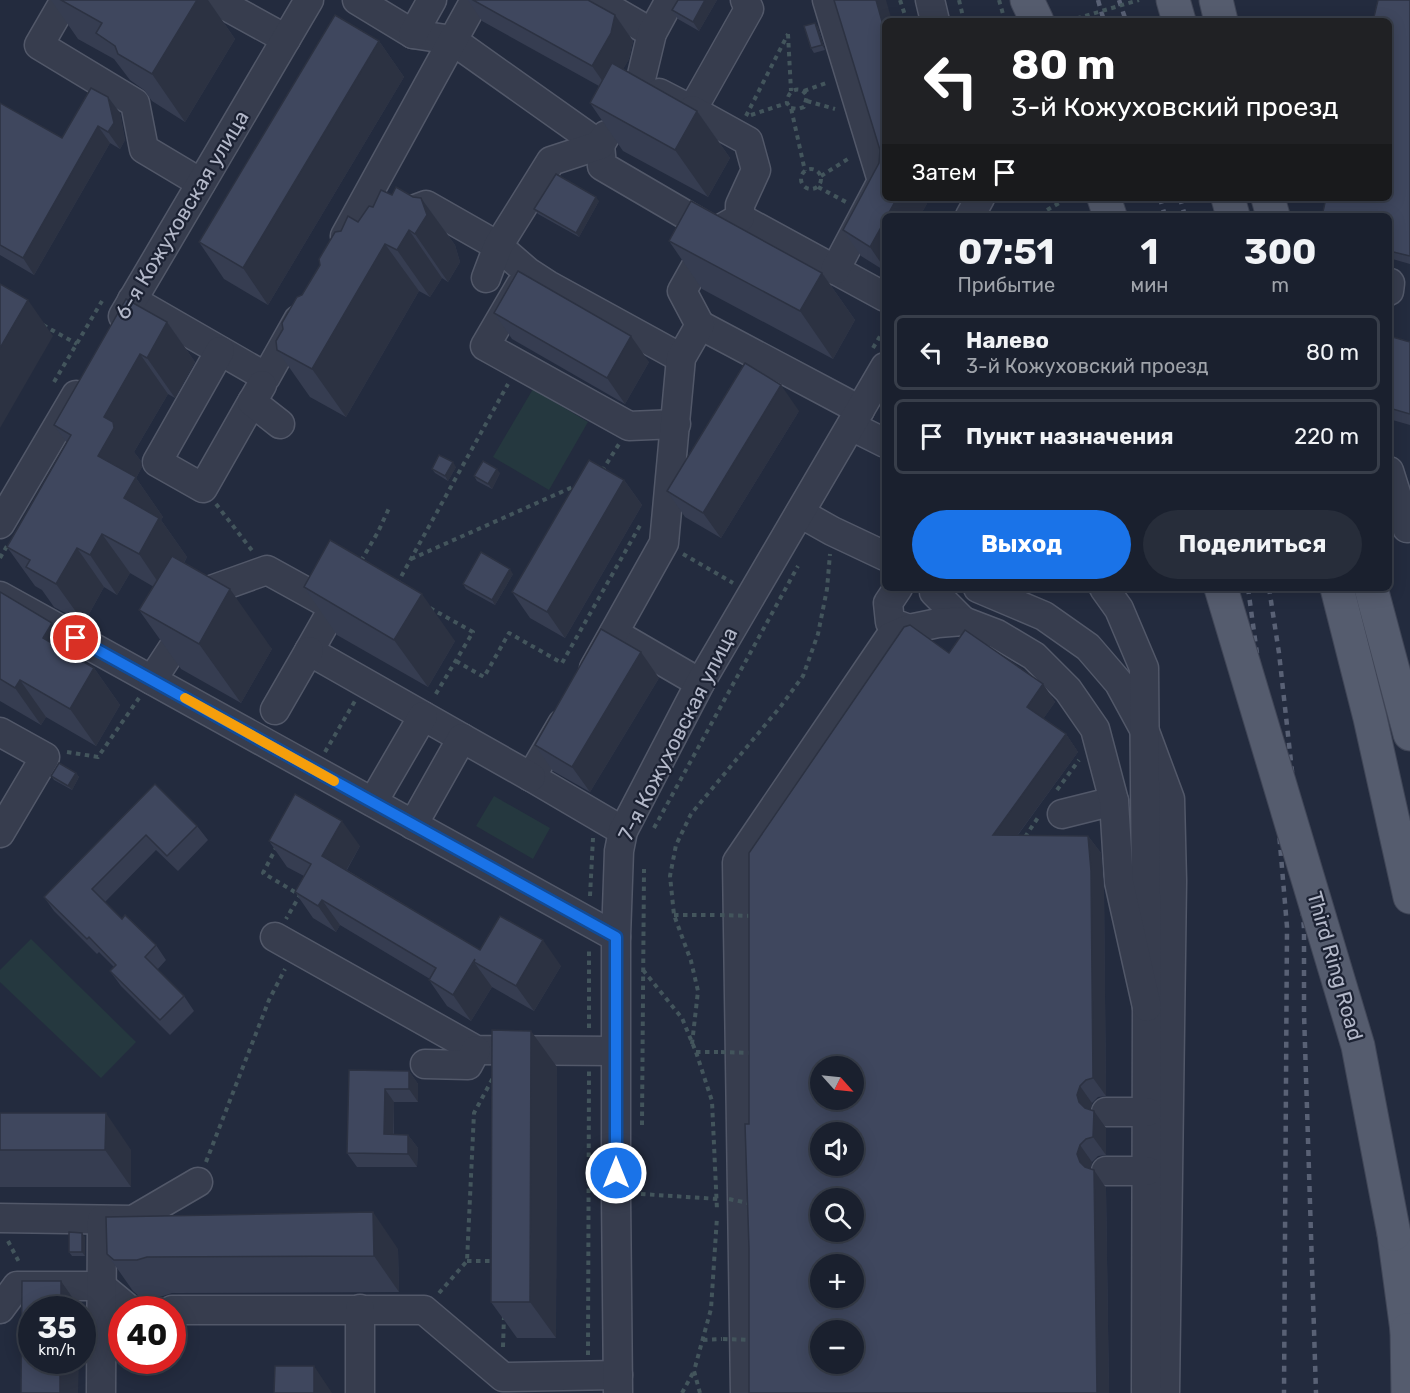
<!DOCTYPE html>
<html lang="ru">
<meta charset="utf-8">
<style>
body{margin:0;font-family:Rubik,sans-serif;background:#272d3a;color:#f1f3f6;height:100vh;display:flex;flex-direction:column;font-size:22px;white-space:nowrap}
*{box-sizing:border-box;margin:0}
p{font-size:20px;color:#9fa3aa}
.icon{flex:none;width:33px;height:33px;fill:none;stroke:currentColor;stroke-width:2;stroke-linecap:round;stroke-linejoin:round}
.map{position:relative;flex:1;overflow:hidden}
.panel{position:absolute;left:882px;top:213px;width:510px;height:378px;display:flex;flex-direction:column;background:#1a202e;border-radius:9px;box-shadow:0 3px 15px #0003,0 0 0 2px #383e4a}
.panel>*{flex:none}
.guide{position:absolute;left:882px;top:18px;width:510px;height:183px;border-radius:9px;box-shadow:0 3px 15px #0003,0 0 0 2px #383e4a;background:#202124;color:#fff;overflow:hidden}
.needle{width:39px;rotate:117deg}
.fabs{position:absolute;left:810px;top:1056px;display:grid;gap:12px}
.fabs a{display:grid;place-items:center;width:54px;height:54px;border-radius:50%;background:#1a202e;box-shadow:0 3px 15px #0003,0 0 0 2px #383e4a;font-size:30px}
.speed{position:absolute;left:18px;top:1296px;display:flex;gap:12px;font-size:30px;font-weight:700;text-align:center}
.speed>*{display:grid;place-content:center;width:78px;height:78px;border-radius:50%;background:#1a202e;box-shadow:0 3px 15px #0003,0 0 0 2px #383e4a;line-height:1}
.speed small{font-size:15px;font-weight:400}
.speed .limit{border:9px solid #d22;background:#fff;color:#111}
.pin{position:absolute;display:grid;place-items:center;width:51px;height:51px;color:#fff;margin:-26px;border:3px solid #fff;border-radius:50%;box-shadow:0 2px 6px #0007}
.me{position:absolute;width:66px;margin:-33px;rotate:0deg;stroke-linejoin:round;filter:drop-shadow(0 0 4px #0008)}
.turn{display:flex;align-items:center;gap:21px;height:126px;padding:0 30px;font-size:27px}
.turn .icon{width:78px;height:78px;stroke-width:2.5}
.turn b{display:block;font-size:42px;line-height:51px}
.then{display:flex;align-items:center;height:57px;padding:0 30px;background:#0003;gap:12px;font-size:22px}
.eta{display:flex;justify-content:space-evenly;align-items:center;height:102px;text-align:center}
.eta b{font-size:36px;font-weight:700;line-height:42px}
.action{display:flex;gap:12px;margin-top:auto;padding:12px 30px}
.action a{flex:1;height:69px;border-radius:36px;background:#1a73e8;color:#fff;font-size:24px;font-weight:700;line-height:69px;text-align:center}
.action a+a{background:#272d3a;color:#f1f3f6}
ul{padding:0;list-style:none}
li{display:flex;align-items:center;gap:18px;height:75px;margin:0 12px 9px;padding:0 18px;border:3px solid #383e4a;border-radius:9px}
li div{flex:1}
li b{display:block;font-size:22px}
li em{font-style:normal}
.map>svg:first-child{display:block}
</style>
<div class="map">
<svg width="1410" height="1393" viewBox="0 0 1410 1393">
<rect width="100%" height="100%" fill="#232b3e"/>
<!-- green -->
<g fill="#25383f">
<polygon points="533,389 588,422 549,490 493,457"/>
<polygon points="494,796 550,828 533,859 476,826"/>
<polygon points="31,939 136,1042 101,1078 0,982 0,970"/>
</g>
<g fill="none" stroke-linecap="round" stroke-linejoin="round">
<!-- minor casing -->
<g stroke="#525869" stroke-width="31">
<g id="minor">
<polyline points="65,0 39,45 135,103 144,149 201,183"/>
<polyline points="215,0 286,39"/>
<polyline points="357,0 413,34 452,40 600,145 602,166 715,232 740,218 885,297"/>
<polyline points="595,0 652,33"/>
<polyline points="827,0 882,181 835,270"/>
<polyline points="930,0 935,21"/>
<polyline points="413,34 432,0"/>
<polyline points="640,83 652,33 670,0"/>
<polyline points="659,93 692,110 749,9 745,0"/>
<polyline points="692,110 748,141 756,170 740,205 740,218"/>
<polyline points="970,216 980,198"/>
<polyline points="391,218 426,205 498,246 528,272 548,285 681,358"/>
<polyline points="345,236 475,0"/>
<polyline points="486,278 498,246 551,161 600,145 606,135"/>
<polyline points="520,286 485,346 629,426 676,424"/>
<polyline points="1389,291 1390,283"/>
<polyline points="132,300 266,377 298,320"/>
<polyline points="123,316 309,0"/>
<polyline points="700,325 860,410"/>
<polyline points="220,351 157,462 203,488 252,402"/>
<polyline points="262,385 252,402 280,424"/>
<polyline points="851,426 885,443"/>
<polyline points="1389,471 1407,528"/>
<polyline points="800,513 832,531 885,556"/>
<polyline points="0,524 76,395"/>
<polyline points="898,588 888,603 890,622 909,629"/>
<polyline points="935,588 934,592 963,621"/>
<polyline points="978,588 1044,616 1088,647 1119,683 1144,729 1170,799 1172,881 1165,1393"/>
<polyline points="1104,588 1119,609 1144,668 1147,1007 1146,1393"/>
<polyline points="0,596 616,937"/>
<polyline points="614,633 700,683"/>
<polyline points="594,668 664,543 681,358 700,325 682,291 710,241"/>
<polyline points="152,680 211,590 267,570 334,607 309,651 462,738"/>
<polyline points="275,710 309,651"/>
<polyline points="562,724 531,777 623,831"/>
<polyline points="0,732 45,757 0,833"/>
<polyline points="373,802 423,716"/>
<polyline points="1062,814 1114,801"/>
<polyline points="413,825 462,738 531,777"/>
<polyline points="275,937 476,1050 615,1051"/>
<polyline points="425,1064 468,1065 476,1050"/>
<polyline points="1106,1112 1147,1112"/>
<polyline points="1106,1171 1147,1171"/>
<polyline points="0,1218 133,1220 198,1182"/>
<polyline points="0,1309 17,1286 101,1286 130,1310"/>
<polyline points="172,1310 424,1310 503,1377 618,1375"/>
<polyline points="101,1393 102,1220"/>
<polyline points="360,1393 360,1309"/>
<polyline points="618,1393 616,1195 616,937 619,851 623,831 700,683 885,367"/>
<polyline points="745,1393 737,862 890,637 909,629 938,623 963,621 997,634 1034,656 1068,690 1095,729 1114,801 1119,882 1147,1007"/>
</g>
</g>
<!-- major casing -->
<g stroke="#404657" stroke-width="35">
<g id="major">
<polyline points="1027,0 1037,21"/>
<polyline points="1173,0 1179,21"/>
<polyline points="1216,0 1221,21"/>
<polyline points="1104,198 1110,216"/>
<polyline points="1228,198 1233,216"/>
<polyline points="1268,198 1273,216"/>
<polyline points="1337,588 1370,718 1410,897"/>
<polyline points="1371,588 1410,734"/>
<polyline points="1394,1234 1410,1353"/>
<polyline points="1407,1330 1408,1393"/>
</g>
</g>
<!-- path -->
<g stroke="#43555c" stroke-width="4" stroke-dasharray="4.5 4.5" stroke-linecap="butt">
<polyline points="900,0 907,21"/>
<polyline points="959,0 964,21"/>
<polyline points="999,0 1005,21"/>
<polyline points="788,34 791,91"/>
<polyline points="804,91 829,82"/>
<polyline points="807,101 835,109"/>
<path d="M 791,108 L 798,109 L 804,107 L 807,96 C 800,84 787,90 787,103 L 791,108 L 805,171"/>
<polyline points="751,115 787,103"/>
<polyline points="746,116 788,34"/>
<circle cx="811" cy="179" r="10"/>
<polyline points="821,176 851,157"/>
<polyline points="818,187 846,202"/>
<polyline points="1047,210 1061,202 1060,198"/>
<polyline points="43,325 77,344"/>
<polyline points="873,348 885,328"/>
<polyline points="54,382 102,301"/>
<polyline points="602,471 619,444"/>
<polyline points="216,504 254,553"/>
<polyline points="683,554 733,583"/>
<polyline points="0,558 7,546"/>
<polyline points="411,559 575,486"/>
<polyline points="361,561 378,532 390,506"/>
<polyline points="397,584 508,384"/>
<polyline points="430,608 473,632 434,697"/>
<polyline points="456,661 484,677 509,633 562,663 642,522"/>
<polyline points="67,752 98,757 139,698"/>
<polyline points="325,752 355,701"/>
<polyline points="1057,790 1079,760"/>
<polyline points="654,828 798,566"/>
<polyline points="1025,837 1039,816"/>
<polyline points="277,846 263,873 300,895 286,919"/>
<polyline points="590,896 593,838"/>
<polyline points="674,915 717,915"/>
<polyline points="643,970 682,1018 696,1052 712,1101 717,1210"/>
<polyline points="589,1028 589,948"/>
<polyline points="692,1044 698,991 691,961 674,915 670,876 676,845 691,814 781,706 803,676 818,634 827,589 830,554"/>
<polyline points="696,1052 718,1052"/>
<polyline points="642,1125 644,869"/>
<polyline points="206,1162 269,1000 285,969"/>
<polyline points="641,1194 718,1199"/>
<polyline points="8,1241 20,1264"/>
<polyline points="467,1261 496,1261"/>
<polyline points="439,1293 467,1261 474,1113 494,1076"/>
<polyline points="703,1340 722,1339"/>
<polyline points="503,1347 504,1315"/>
<polyline points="588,1355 589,1071"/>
<polyline points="682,1393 694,1371"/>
<polyline points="700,1393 694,1371 711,1309 717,1217"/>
</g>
<!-- minor -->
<use href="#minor" stroke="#373d4e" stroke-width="28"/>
<!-- major -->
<use href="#major" stroke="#555c6e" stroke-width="33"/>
<!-- rail -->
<g stroke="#596175" stroke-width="4.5" stroke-dasharray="6 6" stroke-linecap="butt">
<polyline points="1098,0 1104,21"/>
<polyline points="1119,0 1126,21"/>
<polyline points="1160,198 1165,216"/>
<polyline points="1180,198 1185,216"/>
<polyline points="1248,588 1275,785 1287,927 1284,1393"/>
<polyline points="1269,588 1279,653 1293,780 1304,929 1304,1013 1316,1393"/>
</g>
<!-- major-bridge casing -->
<g stroke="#404657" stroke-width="35" stroke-linecap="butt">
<polyline id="major-bridge" points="1221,588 1358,1046 1394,1234"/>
</g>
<!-- path-bridge -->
<g stroke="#43555c" stroke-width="4" stroke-dasharray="4.5 4.5" stroke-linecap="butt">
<polyline points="1068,21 1139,0"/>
<polyline points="720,915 753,916"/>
<polyline points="721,1052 754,1053"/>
<polyline points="729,1199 748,1203"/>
<polyline points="723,1339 752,1340"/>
</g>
<!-- major-bridge -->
<use href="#major-bridge" stroke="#555c6e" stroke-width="33"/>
</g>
<!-- wall -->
<g fill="#363d51">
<polygon points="51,0 208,0 235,39 185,122 152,101 144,90 130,80 114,59 78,39"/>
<polygon points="468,0 588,0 615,15 633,41 629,59 623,69 697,111 730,158 708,197 623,151 590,103 599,86 482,21"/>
<polygon points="678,0 717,0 699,31 678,19 672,10"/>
<polygon points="886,0 885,198 930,198 920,216 885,216 885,271 861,256 843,230 879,163"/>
<polygon points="1410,0 1410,264 1389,258 1389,216"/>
<polygon points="815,23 818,27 825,50 814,53 811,48"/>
<polygon points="379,41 404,77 268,305 224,279 199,242"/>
<polygon points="108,97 120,113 125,140 120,149 110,143 34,275 0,255 0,103 62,138"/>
<polygon points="392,195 421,198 455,245 460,262 448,282 442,278 430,297 419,291 346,417 310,397 277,350 302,295 341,231 358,222 373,207"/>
<polygon points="599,201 579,237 538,214 534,209"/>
<polygon points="669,241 822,273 855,320 833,359 702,289"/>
<polygon points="494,313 649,362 625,404 512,339"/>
<polygon points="167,322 195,362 175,398 168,394 134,452 141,461 142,467 136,478 163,517 161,520 187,557 184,563 272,649 241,703 181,669 139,610 154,587 130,573 117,595 104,587 84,623 54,607 42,590 35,586 7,547 67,443 54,425"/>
<polygon points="1389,336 1410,342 1410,425 1389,419"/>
<polygon points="799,411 721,538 685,517 667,491"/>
<polygon points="456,467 448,481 435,473 432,469"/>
<polygon points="500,473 492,489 477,481 474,476"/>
<polygon points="624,480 642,505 565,638 530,618 512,592"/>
<polygon points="513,574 495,605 466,589 463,584"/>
<polygon points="304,587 455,641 428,687 337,635"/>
<polygon points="0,592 52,623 77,658 94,668 120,705 96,746 46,717 41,725 0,701"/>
<polygon points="949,653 1043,684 1055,702 1043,719 1066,734 1078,752 1018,835 1088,836 1101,853 1104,889 1106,1096 1098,1097 1092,1103 1090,1110 1106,1128 1106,1155 1098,1156 1092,1162 1090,1169 1094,1170 1106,1188 1109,1393 749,1393 749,1124"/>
<polygon points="659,678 590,792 553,771 535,745"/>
<polygon points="76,773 79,777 72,790 54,780 51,776"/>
<polygon points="155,784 197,826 208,840 178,871 156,850 105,902 122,919 156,945 166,960 157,970 184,996 194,1011 170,1035 121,986 110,971 114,967 99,952 97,954 54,911 44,897"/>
<polygon points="269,841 360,846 347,870 480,950 561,966 534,1011 492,987 471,1021 447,1006 429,980 430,979 340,925 336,932 313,918 295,892 304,876 287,867"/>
<polygon points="557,1067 556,1338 517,1338 491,1302"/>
<polygon points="349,1070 409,1071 418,1084 418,1102 394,1102 394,1134 408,1135 418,1148 417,1167 357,1167 347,1153"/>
<polygon points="0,1113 131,1150 131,1187 0,1187"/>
<polygon points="85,1237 85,1256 72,1256 69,1252"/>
<polygon points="398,1249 399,1292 172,1293 163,1296 140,1297 133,1291 107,1254"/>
</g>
<!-- shaded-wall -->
<g fill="#2c3242">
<polygon points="197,0 208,0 235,39 185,122 152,74"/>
<polygon points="705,0 717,0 699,31 693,22"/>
<polygon points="876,0 886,0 892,21 885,21 885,32"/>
<polygon points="615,15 633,41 629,59 610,92 592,66"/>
<polygon points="815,23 818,27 825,50 822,45"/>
<polygon points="379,41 404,77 268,305 243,268"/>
<polygon points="108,97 120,113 125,140 120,149 108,132"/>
<polygon points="697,111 730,158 708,197 675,150"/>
<polygon points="98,126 110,143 34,275 23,258"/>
<polygon points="596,197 599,201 579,237 576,233"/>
<polygon points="421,198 455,245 460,262 448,282 415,234"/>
<polygon points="897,198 930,198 920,216 887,216"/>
<polygon points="885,220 885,269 870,247"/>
<polygon points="409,230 442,278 430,297 397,250"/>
<polygon points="385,244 419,291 346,417 312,369"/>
<polygon points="822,273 855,320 833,359 800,311"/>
<polygon points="28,300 53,336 0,428 0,348"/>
<polygon points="167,322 195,362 175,398 147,358"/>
<polygon points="631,336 649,362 625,404 607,378"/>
<polygon points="140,354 168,394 134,452 141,461 142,467 136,478 163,517 161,520 187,557 166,594 139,554 124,498 98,456 104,417"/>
<polygon points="781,385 799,411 721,538 703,513"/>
<polygon points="453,462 456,467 448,481 445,476"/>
<polygon points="497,469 500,473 492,489 488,484"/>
<polygon points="624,480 642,505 565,638 547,612"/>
<polygon points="102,534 130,573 117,595 90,555"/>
<polygon points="77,548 104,587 84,623 56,584"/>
<polygon points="510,569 513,574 495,605 492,600"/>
<polygon points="230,589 272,649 241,703 199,644"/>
<polygon points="422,594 455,641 428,687 394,640"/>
<polygon points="52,623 79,660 43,638"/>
<polygon points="641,652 659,678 590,792 572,767"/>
<polygon points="94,668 120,705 96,746 70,709"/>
<polygon points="20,680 46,717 41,725 15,688"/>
<polygon points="1043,684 1055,702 1039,725 1027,707"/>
<polygon points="1066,734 1078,752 1005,852 993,835"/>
<polygon points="76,773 79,777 72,790 68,786"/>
<polygon points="342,821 360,846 340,881 322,856"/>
<polygon points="1088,836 1101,853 1104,889 1106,1096 1093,1078"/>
<polygon points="322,900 340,925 336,932 318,906"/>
<polygon points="543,940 561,966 534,1011 516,986"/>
<polygon points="474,962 492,987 471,1021 453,995"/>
<polygon points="531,1031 557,1067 556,1338 530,1302"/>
<polygon points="409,1071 418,1084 418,1102 409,1089"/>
<polygon points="1080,1086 1092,1103 1090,1113 1079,1102 1077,1095"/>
<polygon points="385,1089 394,1102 393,1148 384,1134"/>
<polygon points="1094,1111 1106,1128 1106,1155 1093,1137"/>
<polygon points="106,1113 131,1150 131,1187 105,1150"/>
<polygon points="408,1135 418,1148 417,1167 408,1154"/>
<polygon points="1080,1145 1092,1162 1090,1172 1080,1162 1077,1154"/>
<polygon points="1094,1170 1106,1188 1109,1393 1097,1393"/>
<polygon points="373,1212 398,1249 399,1292 374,1256"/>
<polygon points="82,1233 85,1237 85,1256 82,1252"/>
<polygon points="61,1281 79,1307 79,1310 61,1310"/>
<polygon points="60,1360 79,1360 78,1393 60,1393"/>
<polygon points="314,1366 332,1393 314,1393"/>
</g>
<!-- building -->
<g fill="#3f475e" stroke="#2c3242" stroke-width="1.5" fill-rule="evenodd">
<polygon points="61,0 197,0 152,74 118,54 115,46 96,33 102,23"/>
<polygon points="473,0 588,0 615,15 611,33 592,66"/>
<polygon points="678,0 705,0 693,22 672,10"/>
<polygon points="834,0 876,0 885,32 885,198 897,198 887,216 885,216 885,220 870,247 843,230 879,163 880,150"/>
<polygon points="1378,0 1410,0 1410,256 1389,251 1389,216 1322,216 1326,198 1389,198 1389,21 1373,21"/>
<polygon points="335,15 379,41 243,268 199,242"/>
<polygon points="815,23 822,45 811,48 804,26"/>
<polygon points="612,63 697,111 675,150 590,103"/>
<polygon points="91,88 108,97 114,123 108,132 98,126 23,258 0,245 0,103 62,138"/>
<polygon points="556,174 596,197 576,233 534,209"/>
<polygon points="396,187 413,197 421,198 427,215 415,234 409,230 397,250 385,244 312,369 277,350 276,341 283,329 282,323 297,297 302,295 320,265 319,259 335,232 341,231 348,216 358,222 369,206 373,207 381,190 392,195"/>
<polygon points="691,201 822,273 800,311 669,241"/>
<polygon points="518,271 631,336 607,378 494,313"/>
<polygon points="0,284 28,300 0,348"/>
<polygon points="126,299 167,322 147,358 140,354 104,417 113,422 114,428 98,456 136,477 124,498 159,518 139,554 102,534 90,555 77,548 56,584 26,567 30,560 7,547 71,435 54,425"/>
<polygon points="1389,336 1410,342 1410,414 1389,408"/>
<polygon points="745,363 781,385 703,513 667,491"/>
<polygon points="439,455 453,462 445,476 432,469"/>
<polygon points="589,460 624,480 547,612 512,592"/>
<polygon points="483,461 497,469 488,484 474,476"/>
<polygon points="330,540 422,594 394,640 304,587"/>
<polygon points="481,552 510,569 492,600 463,584"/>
<polygon points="172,556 230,589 199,644 139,610"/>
<polygon points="0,592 52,623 43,638 94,668 70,709 20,680 15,688 0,679"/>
<path d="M 910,625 L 949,653 L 965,630 L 1043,684 L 1027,707 L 1066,734 L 993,835 L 1088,836 L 1091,871 L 1093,1078 L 1086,1080 L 1080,1086 L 1077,1095 L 1079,1102 L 1085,1108 L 1094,1111 L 1093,1137 L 1086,1139 L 1080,1145 L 1077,1154 L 1080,1162 L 1085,1167 L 1094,1170 L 1097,1393 L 749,1393 L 749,1248 L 745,1124 L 749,1124 L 749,853 L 904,627 ZM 820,1066 L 854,1066 L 854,1100 L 820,1100 ZM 820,1132 L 854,1132 L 854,1166 L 820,1166 ZM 820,1198 L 854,1198 L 854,1232 L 820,1232 ZM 820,1264 L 854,1264 L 854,1298 L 820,1298 ZM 820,1330 L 854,1330 L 854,1364 L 820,1364 Z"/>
<polygon points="601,629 641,652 572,767 535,745"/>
<polygon points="59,763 76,773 68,786 51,776"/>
<polygon points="155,784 197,826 167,856 146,835 92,889 122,919 125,915 156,945 145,957 184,996 160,1020 110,971 116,965 89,937 87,939 44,897"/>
<polygon points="295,794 342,821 322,856 480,950 500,916 543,940 516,986 474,962 475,959 453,995 429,980 436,968 322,900 318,906 295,892 311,864 269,841"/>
<polygon points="492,1030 531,1031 530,1302 491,1302"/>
<polygon points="349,1070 409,1071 409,1089 385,1089 384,1134 408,1135 408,1154 347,1153"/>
<polygon points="0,1113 106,1113 105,1150 0,1150"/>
<polygon points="373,1212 374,1256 147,1257 137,1260 114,1260 107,1254 106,1217"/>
<polygon points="69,1232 82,1233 82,1252 69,1252"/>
<polygon points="22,1281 61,1281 61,1310 32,1310 32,1360 60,1360 60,1393 21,1393"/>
<polygon points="275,1366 314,1366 314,1393 274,1393"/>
</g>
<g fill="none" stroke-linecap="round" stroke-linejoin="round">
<!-- route casing -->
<g stroke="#114b97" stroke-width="15">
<polyline id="route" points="76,638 616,937 616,1173"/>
</g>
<!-- route -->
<use href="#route" stroke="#1a73e8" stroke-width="10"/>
<!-- slow -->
<polyline stroke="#f59e0b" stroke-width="10" points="185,698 334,781"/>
</g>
<g text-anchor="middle" stroke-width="4.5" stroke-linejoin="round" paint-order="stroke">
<!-- street labels -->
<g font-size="21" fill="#b3b8c9" stroke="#1c2233">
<text transform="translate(182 215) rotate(-59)" y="7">6-я Кожуховская улица</text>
<text transform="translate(678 734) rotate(-63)" y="7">7-я Кожуховская улица</text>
<text transform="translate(1335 966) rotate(74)" y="7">Third Ring Road</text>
</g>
</g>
</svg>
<div class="fabs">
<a><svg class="needle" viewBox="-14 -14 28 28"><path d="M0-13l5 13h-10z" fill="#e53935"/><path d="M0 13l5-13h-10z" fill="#9fa3aa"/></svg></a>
<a><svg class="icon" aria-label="sound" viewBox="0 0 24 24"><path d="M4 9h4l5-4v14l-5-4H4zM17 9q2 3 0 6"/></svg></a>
<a><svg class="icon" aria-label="search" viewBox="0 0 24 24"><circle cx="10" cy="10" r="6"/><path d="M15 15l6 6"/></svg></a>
<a>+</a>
<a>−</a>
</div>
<div class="speed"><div>35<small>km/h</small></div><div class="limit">40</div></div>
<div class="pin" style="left:76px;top:638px;background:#d93025"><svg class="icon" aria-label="arrive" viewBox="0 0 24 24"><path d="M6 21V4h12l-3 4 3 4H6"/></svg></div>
<svg class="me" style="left:616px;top:1173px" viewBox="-20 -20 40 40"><circle r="17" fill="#1a73e8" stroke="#fff" stroke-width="3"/><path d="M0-11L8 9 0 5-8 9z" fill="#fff"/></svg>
<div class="guide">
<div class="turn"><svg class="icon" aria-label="left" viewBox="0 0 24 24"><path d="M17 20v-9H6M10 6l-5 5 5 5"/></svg><div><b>80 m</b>3-й Кожуховский проезд</div></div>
<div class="then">Затем<svg class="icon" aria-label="arrive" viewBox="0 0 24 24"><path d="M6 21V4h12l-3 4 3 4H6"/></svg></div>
</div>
<section class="panel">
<div class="eta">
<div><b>07:51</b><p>Прибытие</p></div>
<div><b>1</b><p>мин</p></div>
<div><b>300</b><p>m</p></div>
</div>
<ul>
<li><svg class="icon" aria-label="left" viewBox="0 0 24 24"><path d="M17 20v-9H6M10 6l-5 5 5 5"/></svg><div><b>Налево</b><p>3-й Кожуховский проезд</p></div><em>80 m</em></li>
<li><svg class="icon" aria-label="arrive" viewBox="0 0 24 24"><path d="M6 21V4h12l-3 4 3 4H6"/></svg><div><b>Пункт назначения</b></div><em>220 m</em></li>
</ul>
<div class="action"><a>Выход</a><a>Поделиться</a></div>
</section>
</div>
